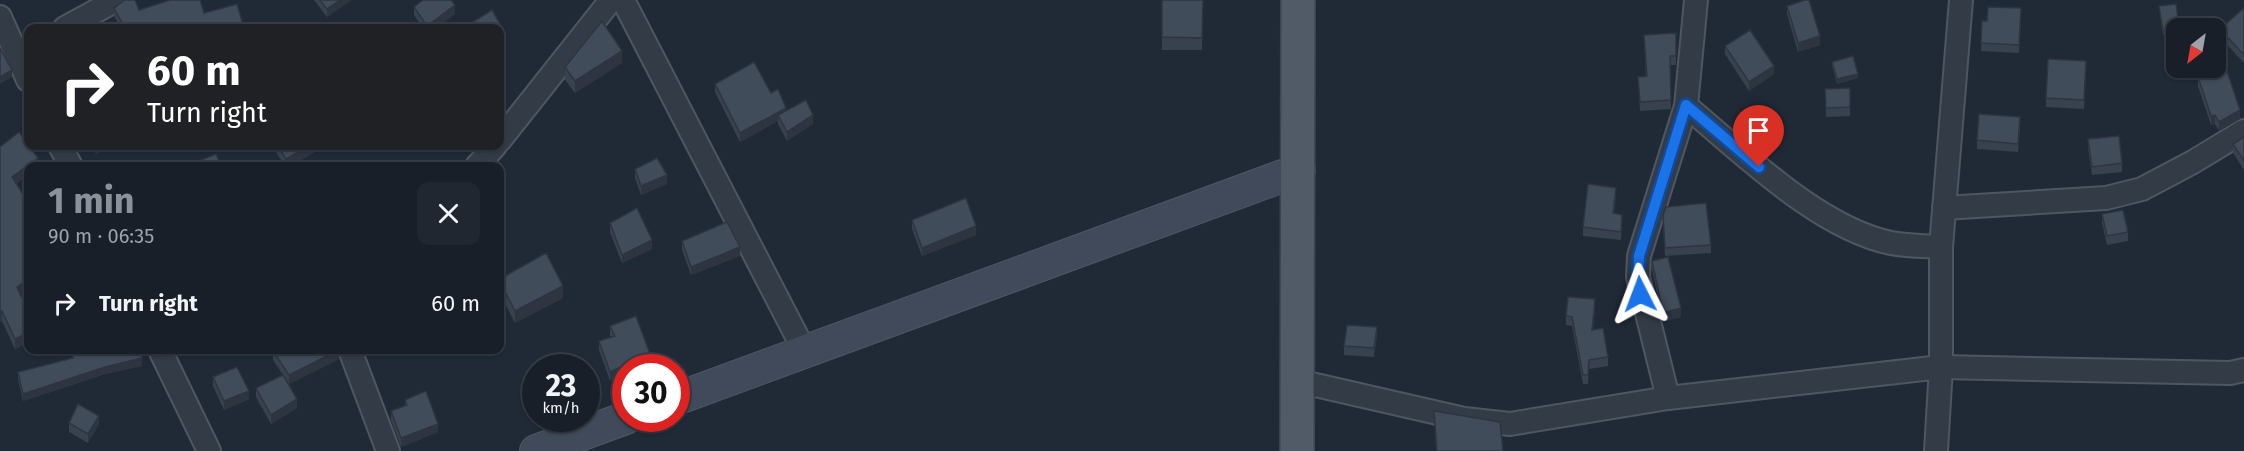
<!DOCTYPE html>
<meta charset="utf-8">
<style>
body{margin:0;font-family:"Fira Sans",sans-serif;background:#212730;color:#f1f3f6;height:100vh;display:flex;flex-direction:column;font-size:22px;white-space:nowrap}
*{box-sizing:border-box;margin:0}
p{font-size:20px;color:#9fa2a8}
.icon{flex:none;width:33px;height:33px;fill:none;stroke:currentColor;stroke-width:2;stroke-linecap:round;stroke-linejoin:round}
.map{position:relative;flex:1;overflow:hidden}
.drawer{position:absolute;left:24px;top:162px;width:480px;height:192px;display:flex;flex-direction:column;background:#181f28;border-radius:12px;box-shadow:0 2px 4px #0004,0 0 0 2px #363d45}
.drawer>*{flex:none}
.top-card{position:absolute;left:24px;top:24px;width:480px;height:126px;border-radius:12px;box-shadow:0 2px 4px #0004,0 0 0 2px #363d45;background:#202124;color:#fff;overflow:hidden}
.needle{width:39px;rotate:211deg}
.fabs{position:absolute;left:2166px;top:18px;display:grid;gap:12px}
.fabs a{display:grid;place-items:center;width:60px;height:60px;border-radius:12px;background:#181f28;box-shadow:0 2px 4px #0004,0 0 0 2px #363d45;font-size:30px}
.speed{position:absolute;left:522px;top:354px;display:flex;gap:12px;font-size:30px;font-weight:700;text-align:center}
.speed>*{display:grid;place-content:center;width:78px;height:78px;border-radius:50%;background:#181f28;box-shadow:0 2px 4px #0004,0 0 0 2px #363d45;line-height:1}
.speed small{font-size:15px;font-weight:400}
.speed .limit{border:9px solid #d22;background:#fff;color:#111}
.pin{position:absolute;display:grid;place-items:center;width:51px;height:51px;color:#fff;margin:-62px -26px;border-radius:50% 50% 50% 0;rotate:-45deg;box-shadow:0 0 6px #0007}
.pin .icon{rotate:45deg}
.me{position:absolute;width:66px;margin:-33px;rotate:357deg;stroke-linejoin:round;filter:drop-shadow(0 0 4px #0008)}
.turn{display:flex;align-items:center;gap:21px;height:126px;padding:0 24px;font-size:27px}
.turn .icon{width:78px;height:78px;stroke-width:2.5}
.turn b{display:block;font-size:42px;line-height:51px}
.round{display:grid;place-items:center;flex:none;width:63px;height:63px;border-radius:12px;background:#212730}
.headline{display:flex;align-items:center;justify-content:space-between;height:102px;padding:0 24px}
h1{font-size:36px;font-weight:700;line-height:45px;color:#8c9099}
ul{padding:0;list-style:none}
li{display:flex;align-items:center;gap:18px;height:78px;padding:0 24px}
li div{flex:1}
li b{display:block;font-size:22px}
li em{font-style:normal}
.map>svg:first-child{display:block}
</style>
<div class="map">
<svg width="2244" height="451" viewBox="0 0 2244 451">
<rect width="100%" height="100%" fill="#202936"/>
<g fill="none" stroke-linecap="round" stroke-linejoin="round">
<!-- street casing -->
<g stroke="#4e5662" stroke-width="26">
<g id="street">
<polyline points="623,0 805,352"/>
<polyline points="0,17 28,80"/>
<polyline points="65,28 116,0"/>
<path d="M 1686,106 C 1742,152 1818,228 1891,243 C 1907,246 1924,246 1941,247"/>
<polyline points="500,140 611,0"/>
<polyline points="60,146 71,166"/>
<polyline points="477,166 495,146"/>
<polyline points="1944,208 2106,198 2142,189 2193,162 2244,131"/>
<polyline points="160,350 209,451"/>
<polyline points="350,350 388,451"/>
<polyline points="1298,381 1464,419 1510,424 1668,398 1941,367 2230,373 2244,370"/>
<polyline points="1668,398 1638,277 1639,256 1686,106 1696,0"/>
<polyline points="1936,451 1941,367 1941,247 1961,0"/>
</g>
</g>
<!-- secondary casing -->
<g stroke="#4e5662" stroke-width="34">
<g id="secondary">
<polyline points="676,399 1299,170"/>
<polyline points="536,451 626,418"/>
</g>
</g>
<!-- primary casing -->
<g stroke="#3d4450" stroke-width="36">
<polyline id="primary" points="1297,451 1298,0"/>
</g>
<!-- street -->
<use href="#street" stroke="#333b47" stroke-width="22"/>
<!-- secondary -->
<use href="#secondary" stroke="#414a5a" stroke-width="32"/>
<!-- primary -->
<use href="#primary" stroke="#515a67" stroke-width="33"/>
</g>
<!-- wall -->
<g fill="#38414e">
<polygon points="314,0 351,0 327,17"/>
<polygon points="1162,0 1203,0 1202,50 1162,50"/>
<polygon points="1787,6 1820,45 1798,52 1787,14"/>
<polygon points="2159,6 2176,28 2176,33 2163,35"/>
<polygon points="414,7 455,14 436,28 423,28 414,15"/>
<polygon points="114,8 139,10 204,13 244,28 121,28 114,16"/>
<polygon points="2244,8 2244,61 2243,62 2220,37 2220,29"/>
<polygon points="2021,17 2019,53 1981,51 1982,21"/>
<polygon points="1676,33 1676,65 1670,65 1671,109 1640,111 1638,77 1646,76 1644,35"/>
<polygon points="1725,46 1774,74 1749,91 1725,54"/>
<polygon points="1832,62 1858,78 1837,84 1832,66"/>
<polygon points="622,63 575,93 565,80 565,67"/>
<polygon points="2086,70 2084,109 2046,107 2046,98"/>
<polygon points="2198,77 2240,119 2219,131 2215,124 2211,125 2198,86"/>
<polygon points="715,84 771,93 786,111 813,124 787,141 778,124 778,121 740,142 715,92"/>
<polygon points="1850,88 1850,116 1826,117 1825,89"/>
<polygon points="2020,126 2018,152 1977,149 1977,140"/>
<polygon points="2244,137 2244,170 2233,153 2233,144"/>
<polygon points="2088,139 2122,163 2122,172 2092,175 2088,148"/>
<polygon points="93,146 113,146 96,154"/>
<polygon points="272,146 326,146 290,166 285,166"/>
<polygon points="0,147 38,166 28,166 28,175 16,184 21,294 28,311 28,343 15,349 2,321"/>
<polygon points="635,169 667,184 641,195 635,178"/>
<polygon points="1616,196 1614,214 1622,223 1621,240 1583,236 1583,227"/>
<polygon points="2102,214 2128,232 2128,241 2107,245 2102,223"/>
<polygon points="912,220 976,235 922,256 912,229"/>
<polygon points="610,223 652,249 622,263 610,232"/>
<polygon points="1663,224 1711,245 1711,253 1665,256"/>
<polygon points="682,241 740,256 691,275 682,250"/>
<polygon points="1652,261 1681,317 1663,322 1652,270"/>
<polygon points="500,279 563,298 515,323 500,294"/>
<polygon points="1595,308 1593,330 1608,357 1608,366 1589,369 1588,384 1583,384 1572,326 1566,325 1566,316"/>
<polygon points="610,326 650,362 610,381 599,350 599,341 611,337 610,335"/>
<polygon points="1377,335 1374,357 1344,355 1344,346"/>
<polygon points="273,351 339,359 289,384 273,360"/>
<polygon points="72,353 142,366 105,374 23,401 18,379 18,372 72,359"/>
<polygon points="213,377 249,399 224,410 213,386"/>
<polygon points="256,388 297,408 271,424 256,397"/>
<polygon points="405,400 438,432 401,447 391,420 391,411 405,406"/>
<polygon points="1434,411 1503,451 1436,451"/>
<polygon points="69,423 99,424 88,443 69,432"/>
</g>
<!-- shaded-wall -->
<g fill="#2e3540">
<polygon points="340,0 351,0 327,17 327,9"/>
<polygon points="455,5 455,14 436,28 427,28 427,26"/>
<polygon points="503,29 503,38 500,40 500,31"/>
<polygon points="1820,36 1820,45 1798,52 1798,43"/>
<polygon points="622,51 622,63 575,93 575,81"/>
<polygon points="1774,66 1774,74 1749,91 1749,82"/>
<polygon points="12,70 12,77 0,84 0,77"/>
<polygon points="1858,74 1858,78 1837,84 1837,79"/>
<polygon points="786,108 786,116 778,115 778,121 740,142 740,133"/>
<polygon points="2240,110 2240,119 2219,131 2219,122"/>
<polygon points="813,115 813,124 787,141 787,132"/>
<polygon points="2215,115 2215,124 2211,125 2211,116"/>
<polygon points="101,146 113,146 96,154 96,148"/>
<polygon points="131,146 140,146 131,150"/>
<polygon points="309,146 326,146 290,166 286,166 286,159"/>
<polygon points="38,158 38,166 28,166 28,175 12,187 12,177"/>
<polygon points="667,175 667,184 641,195 641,186"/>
<polygon points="976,226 976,235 922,256 922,248"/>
<polygon points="652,240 652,249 622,263 622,255"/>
<polygon points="740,247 740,256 691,275 691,267"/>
<polygon points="28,280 28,290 17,297 17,287"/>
<polygon points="563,286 563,298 515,323 515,311"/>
<polygon points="1681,308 1681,317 1663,322 1663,313"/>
<polygon points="2,311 2,321 0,322 0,312"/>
<polygon points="1377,327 1377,335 1374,357 1374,348"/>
<polygon points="28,333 28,343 15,349 15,339"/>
<polygon points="339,350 339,359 289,384 289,375"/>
<polygon points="650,354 650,362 639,368 626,368 626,374 610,381 610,372"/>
<polygon points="142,358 142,366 105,374 23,401 23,394 105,367"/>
<polygon points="249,391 249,399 224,410 224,401"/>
<polygon points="297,399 297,408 271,424 271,415"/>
<polygon points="99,416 99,424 88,443 88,434"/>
<polygon points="438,424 438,432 401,447 401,438"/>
</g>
<!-- building -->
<g fill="#414c5b" stroke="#2e3540" stroke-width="1.5">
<polygon points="125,0 135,0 139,10 170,0 200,0 204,13 237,4 244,28 125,28 114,8"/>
<polygon points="320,0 340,0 327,9"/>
<polygon points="423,0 451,0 455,5 427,26 414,7"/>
<polygon points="1162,0 1203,0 1202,38 1162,37"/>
<polygon points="1805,0 1809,0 1820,36 1798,43 1787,6"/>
<polygon points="2176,4 2179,28 2163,31 2159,6"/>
<polygon points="1988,7 2021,8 2019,45 1981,43 1982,21 1987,21"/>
<polygon points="2244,8 2244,52 2243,54 2220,29"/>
<polygon points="492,10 503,29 500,31 500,28 470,28 468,25"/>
<polygon points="602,21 622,51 575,81 565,67"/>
<polygon points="1750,30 1774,66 1749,82 1725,46"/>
<polygon points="1676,33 1676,56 1670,56 1671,100 1640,102 1638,77 1647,76 1644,35"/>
<polygon points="0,48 12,70 0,77"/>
<polygon points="1853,56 1858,74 1837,79 1832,62"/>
<polygon points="2048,59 2086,61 2084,100 2046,98"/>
<polygon points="754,62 771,93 778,89 786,108 740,133 715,84"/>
<polygon points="2226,68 2240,110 2219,122 2215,115 2211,116 2198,77"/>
<polygon points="1850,88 1850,107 1826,108 1825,89"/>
<polygon points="806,100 813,115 787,132 778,115"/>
<polygon points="1979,114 2020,117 2018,144 1977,140"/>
<polygon points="19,132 38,158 12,177 28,202 28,280 17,287 28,311 28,333 15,339 2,311 0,312 0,147"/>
<polygon points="2119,136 2122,163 2092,167 2088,139"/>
<polygon points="2244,137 2244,161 2233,144"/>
<polygon points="278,146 309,146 286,159"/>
<polygon points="216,154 221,166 187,166"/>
<polygon points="657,158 667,175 641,186 635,169"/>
<polygon points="1588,184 1616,188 1613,213 1622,215 1621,232 1583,227"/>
<polygon points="966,198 976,226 922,248 912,220"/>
<polygon points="1706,203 1711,245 1665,248 1663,215 1666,207"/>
<polygon points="637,208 652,240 622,255 610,223"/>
<polygon points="2123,210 2128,232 2107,236 2102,214"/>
<polygon points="727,222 740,247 691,267 682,241"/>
<polygon points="546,253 563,286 515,311 500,282 500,279"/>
<polygon points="1668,257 1681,308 1663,313 1652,261"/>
<polygon points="1568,297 1595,299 1592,330 1603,328 1608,357 1589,360 1588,375 1583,375 1572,317 1566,316"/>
<polygon points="636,316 650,354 610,372 599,341 615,336 610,326"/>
<polygon points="1347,325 1377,327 1374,348 1344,346"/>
<polygon points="88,350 140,350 142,358 105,367 23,394 18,372 73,358 72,353"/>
<polygon points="275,350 339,350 289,375 273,351"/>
<polygon points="237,367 249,391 224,401 213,377"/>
<polygon points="283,375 297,399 271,415 256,388"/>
<polygon points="426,391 438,424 401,438 391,411 407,405 405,400"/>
<polygon points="78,404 99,416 88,434 69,423"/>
<polygon points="1434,411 1500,422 1503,451 1437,451"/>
</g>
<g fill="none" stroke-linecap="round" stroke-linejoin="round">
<!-- route casing -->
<g stroke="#114b97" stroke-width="15">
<polyline id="route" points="1640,294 1638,277 1639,256 1686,105 1759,167"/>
</g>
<!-- route -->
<use href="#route" stroke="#1a73e8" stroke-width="10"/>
</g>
</svg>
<div class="fabs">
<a><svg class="needle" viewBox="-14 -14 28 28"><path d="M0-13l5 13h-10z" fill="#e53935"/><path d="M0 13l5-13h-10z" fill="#9fa2a8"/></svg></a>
</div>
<div class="speed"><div>23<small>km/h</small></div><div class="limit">30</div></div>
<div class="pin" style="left:1759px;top:167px;background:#d93025"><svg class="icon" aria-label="arrive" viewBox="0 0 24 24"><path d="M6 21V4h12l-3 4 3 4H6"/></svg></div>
<svg class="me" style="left:1640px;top:294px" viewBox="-20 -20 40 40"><path d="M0-17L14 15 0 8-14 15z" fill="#1a73e8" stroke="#fff" stroke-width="4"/></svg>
<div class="top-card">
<div class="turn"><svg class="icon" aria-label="right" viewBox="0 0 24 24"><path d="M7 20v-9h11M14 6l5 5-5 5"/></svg><div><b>60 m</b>Turn right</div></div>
</div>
<section class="drawer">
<div class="headline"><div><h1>1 min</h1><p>90 m · 06:35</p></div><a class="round"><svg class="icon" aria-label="close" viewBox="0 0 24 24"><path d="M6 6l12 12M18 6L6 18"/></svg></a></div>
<ul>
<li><svg class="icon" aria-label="right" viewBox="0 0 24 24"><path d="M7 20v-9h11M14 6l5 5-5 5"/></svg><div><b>Turn right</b></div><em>60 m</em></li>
</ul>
</section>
</div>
